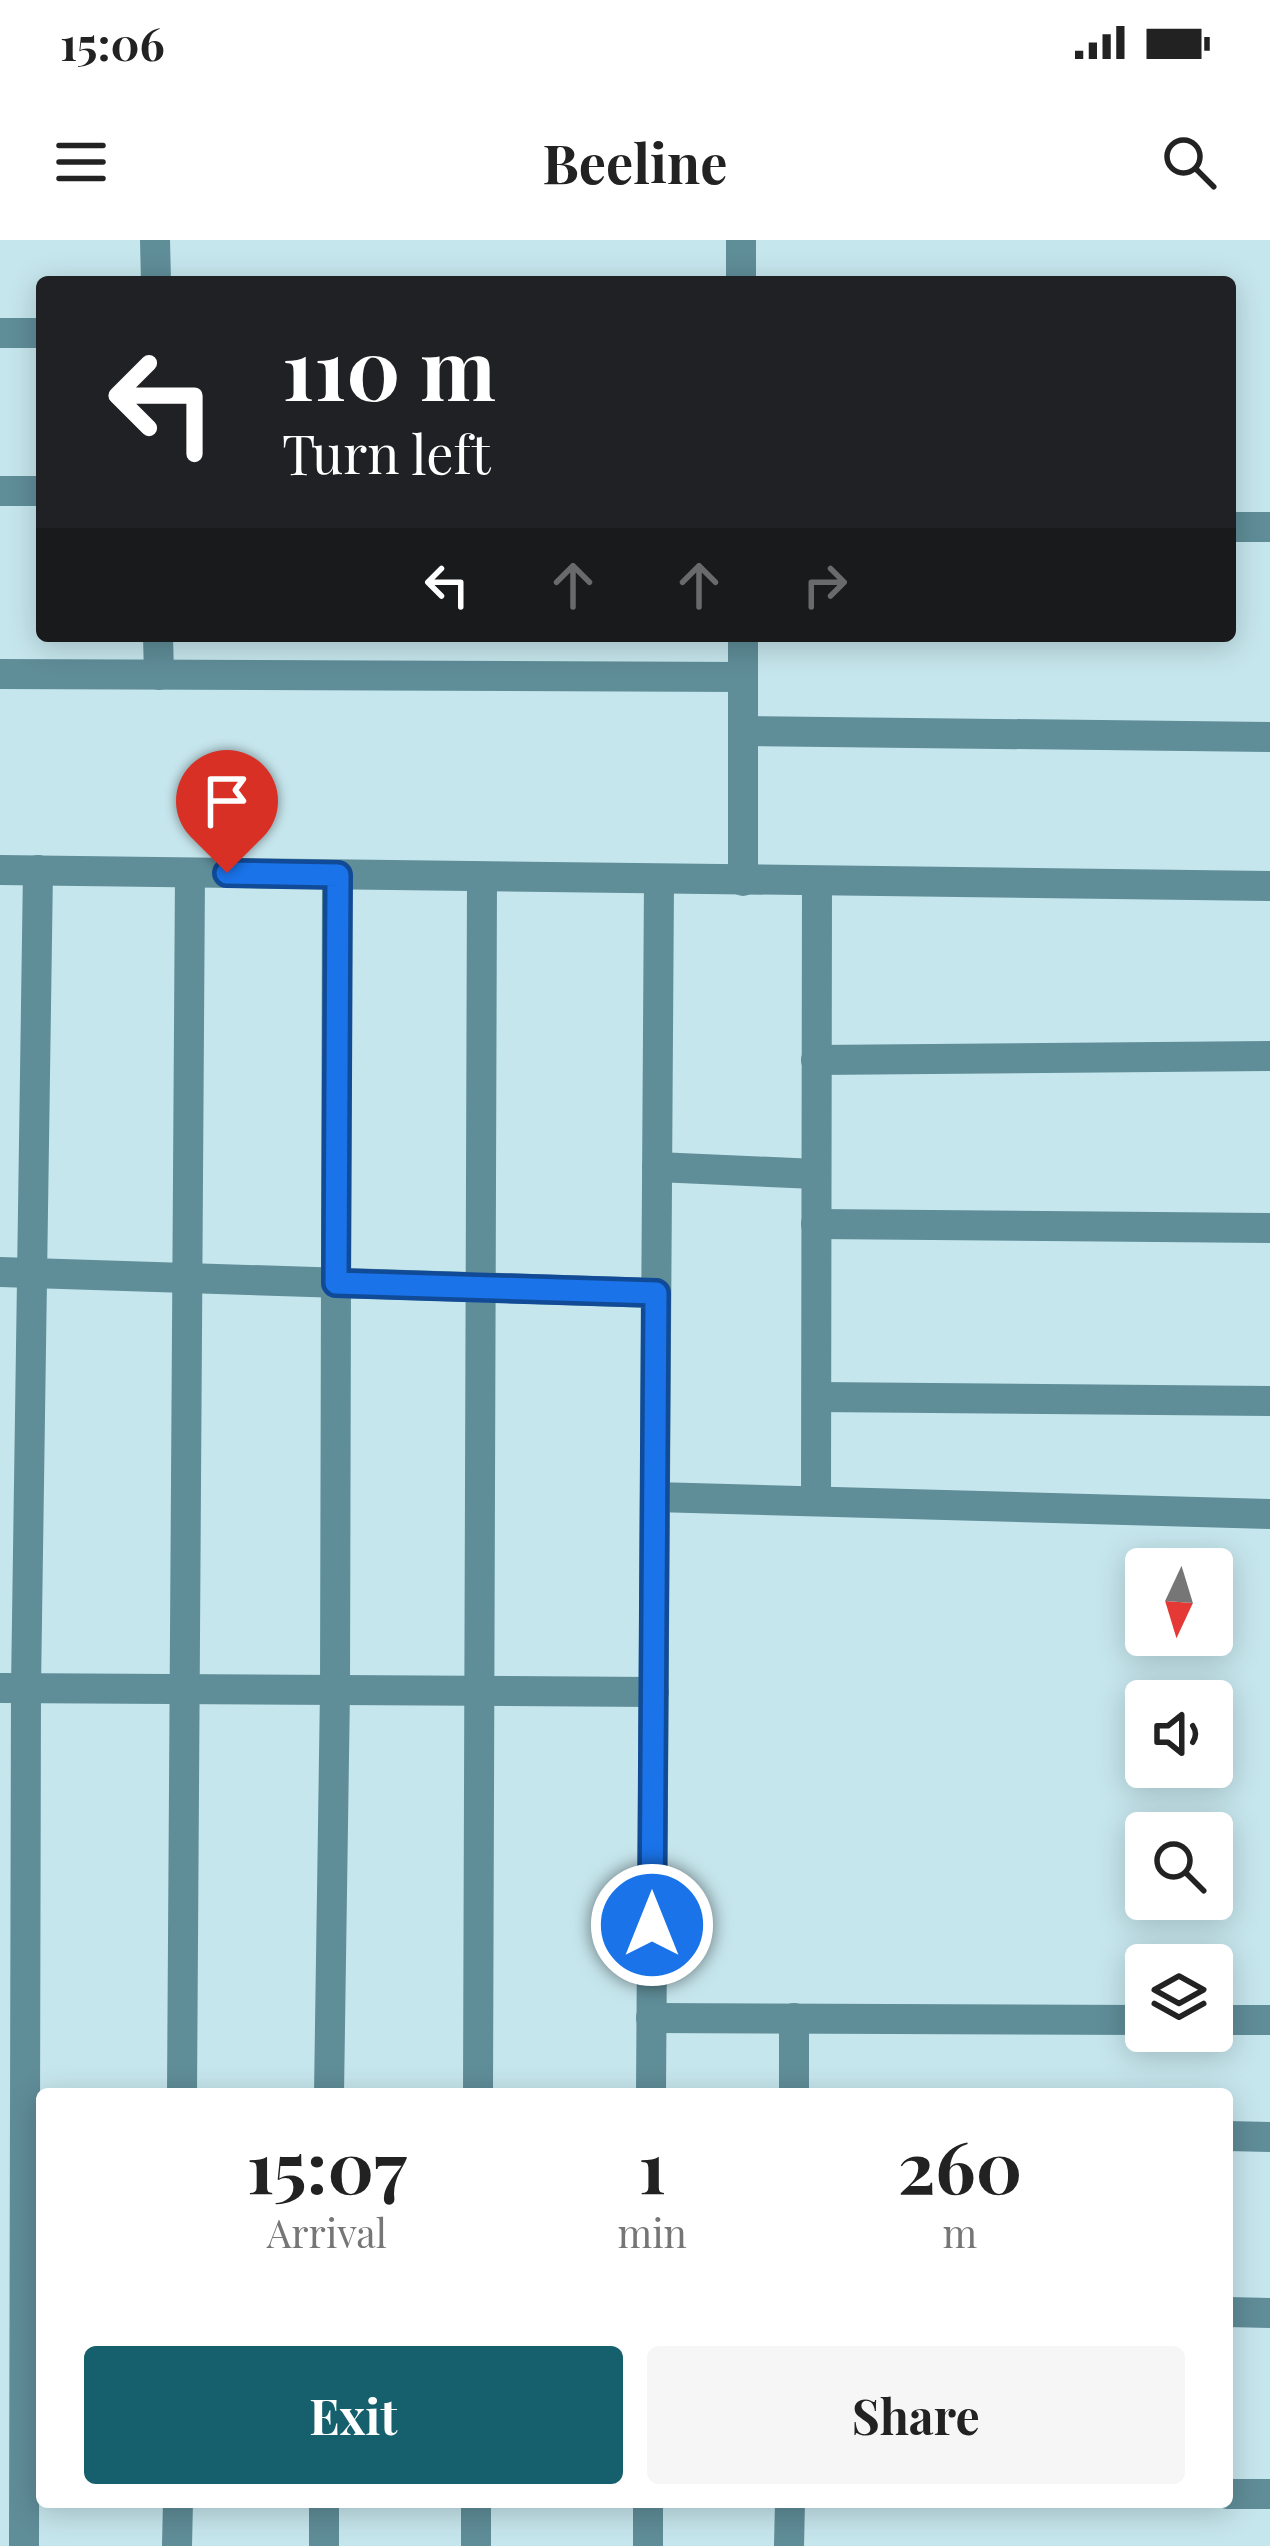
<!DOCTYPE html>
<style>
body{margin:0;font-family:"Playfair Display",serif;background:#f6f6f6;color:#222;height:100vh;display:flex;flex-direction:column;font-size:45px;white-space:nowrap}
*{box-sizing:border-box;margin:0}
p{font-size:39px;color:#767676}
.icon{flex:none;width:66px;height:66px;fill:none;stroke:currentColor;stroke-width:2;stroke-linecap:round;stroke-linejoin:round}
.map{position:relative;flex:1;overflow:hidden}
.side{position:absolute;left:36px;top:1848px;width:1197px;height:420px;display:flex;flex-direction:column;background:#fff;border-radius:12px;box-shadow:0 6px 30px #0003}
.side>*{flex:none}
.banner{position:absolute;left:36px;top:36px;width:1200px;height:366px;border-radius:12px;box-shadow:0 6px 30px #0003;background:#202124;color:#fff;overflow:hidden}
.needle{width:78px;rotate:184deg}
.controls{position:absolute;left:1125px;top:1308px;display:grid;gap:24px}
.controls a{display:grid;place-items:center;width:108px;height:108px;border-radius:12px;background:#fff;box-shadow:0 6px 30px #0003;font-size:60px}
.pin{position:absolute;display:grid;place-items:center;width:102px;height:102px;color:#fff;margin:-123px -51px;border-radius:50% 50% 50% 0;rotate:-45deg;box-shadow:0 0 12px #0007}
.pin .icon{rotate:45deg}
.me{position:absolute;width:132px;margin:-66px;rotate:0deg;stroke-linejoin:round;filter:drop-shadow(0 0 9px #0008)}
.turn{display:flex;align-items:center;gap:42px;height:252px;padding:0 48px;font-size:54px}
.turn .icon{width:156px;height:156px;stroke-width:2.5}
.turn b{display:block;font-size:84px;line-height:102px}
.lanes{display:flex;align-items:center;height:114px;padding:0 48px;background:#0003;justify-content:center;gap:60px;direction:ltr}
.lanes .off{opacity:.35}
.eta{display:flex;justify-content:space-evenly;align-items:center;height:204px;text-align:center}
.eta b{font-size:72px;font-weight:700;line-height:84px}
.action{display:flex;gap:24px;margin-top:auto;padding:24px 48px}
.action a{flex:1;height:138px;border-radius:12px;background:#16606e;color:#fff;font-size:48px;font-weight:700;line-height:138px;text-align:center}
.action a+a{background:#f6f6f6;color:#222}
.status{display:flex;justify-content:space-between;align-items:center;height:84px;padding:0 60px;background:#fff;direction:ltr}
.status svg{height:33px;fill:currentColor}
header{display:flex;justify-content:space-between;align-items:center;height:156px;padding:0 48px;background:#fff;font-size:54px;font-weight:700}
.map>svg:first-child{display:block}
</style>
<div class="status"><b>15:06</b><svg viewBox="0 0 49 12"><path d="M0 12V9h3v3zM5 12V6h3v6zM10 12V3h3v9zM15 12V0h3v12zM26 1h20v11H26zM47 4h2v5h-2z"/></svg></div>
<header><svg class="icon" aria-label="menu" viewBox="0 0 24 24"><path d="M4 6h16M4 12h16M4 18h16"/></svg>Beeline<svg class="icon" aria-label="search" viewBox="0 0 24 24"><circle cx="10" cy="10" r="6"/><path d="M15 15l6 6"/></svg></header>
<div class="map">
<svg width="1270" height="2306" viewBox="0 0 1270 2306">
<rect width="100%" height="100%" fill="#c6e6ed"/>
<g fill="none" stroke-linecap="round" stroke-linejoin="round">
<!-- street -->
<g stroke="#5f8d98" stroke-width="30">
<polyline points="155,0 156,42"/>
<polyline points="741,42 741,0"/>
<polyline points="0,93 42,93"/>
<polyline points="0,251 42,251"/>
<polyline points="1230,287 1270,287"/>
<polyline points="158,396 159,435"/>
<polyline points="0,434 743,437"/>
<polyline points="743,491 1270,497"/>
<polyline points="0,630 1270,646"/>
<polyline points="743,641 743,396"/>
<polyline points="816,820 1270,816"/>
<polyline points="657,927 816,934"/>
<polyline points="816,984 1270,988"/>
<polyline points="0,1032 656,1053"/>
<polyline points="817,1157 1270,1161"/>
<polyline points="655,1257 1270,1274"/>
<polyline points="816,1261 817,641"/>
<polyline points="0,1448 654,1452"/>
<polyline points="651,1778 1146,1780"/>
<polyline points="1212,1780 1270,1780"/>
<polyline points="182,1854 190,633"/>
<polyline points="329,1854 335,1450 337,635"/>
<polyline points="478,1854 482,637"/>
<polyline points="651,1854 659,640"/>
<polyline points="794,1854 794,1778"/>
<polyline points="1227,1896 1270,1897"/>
<polyline points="1227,2072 1270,2073"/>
<polyline points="1227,2254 1270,2254"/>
<polyline points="24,2306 26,1448 38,630"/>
<polyline points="177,2306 178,2262"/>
<polyline points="324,2306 324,2262"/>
<polyline points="476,2306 476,2262"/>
<polyline points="648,2306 648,2262"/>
<polyline points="789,2306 790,2262"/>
</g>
</g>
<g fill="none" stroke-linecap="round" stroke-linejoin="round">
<!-- route casing -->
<g stroke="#114b97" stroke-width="30">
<polyline id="route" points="227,633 338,635 336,1043 656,1053 652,1685"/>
</g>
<!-- route -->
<use href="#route" stroke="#1a73e8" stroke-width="21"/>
</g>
</svg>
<div class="controls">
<a><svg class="needle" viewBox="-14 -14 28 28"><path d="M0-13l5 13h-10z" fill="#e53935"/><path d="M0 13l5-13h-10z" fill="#767676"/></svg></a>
<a><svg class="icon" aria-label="sound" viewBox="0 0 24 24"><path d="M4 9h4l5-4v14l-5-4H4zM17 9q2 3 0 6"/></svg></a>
<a><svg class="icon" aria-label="search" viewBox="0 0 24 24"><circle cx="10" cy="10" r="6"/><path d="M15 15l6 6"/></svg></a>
<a><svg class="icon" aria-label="layers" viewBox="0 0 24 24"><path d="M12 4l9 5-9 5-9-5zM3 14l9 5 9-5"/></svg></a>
</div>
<div class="pin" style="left:227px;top:633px;background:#d93025"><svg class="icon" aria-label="arrive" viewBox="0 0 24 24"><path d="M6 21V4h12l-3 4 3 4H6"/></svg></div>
<svg class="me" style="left:652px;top:1685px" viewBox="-20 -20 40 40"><circle r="17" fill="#1a73e8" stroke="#fff" stroke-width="3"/><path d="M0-11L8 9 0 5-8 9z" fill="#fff"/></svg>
<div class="banner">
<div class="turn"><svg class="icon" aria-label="left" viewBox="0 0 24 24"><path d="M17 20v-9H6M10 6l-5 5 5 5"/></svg><div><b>110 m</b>Turn left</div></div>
<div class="lanes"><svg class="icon" aria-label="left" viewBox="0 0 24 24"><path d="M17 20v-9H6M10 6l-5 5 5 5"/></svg><svg class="icon off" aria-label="ahead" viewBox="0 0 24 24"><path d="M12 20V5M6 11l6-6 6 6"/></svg><svg class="icon off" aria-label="ahead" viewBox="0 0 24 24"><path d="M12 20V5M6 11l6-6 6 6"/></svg><svg class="icon off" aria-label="right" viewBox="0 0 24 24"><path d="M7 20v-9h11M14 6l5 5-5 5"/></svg></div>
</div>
<section class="side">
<div class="eta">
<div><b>15:07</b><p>Arrival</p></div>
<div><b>1</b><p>min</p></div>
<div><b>260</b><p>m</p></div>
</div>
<div class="action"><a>Exit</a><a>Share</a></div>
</section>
</div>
